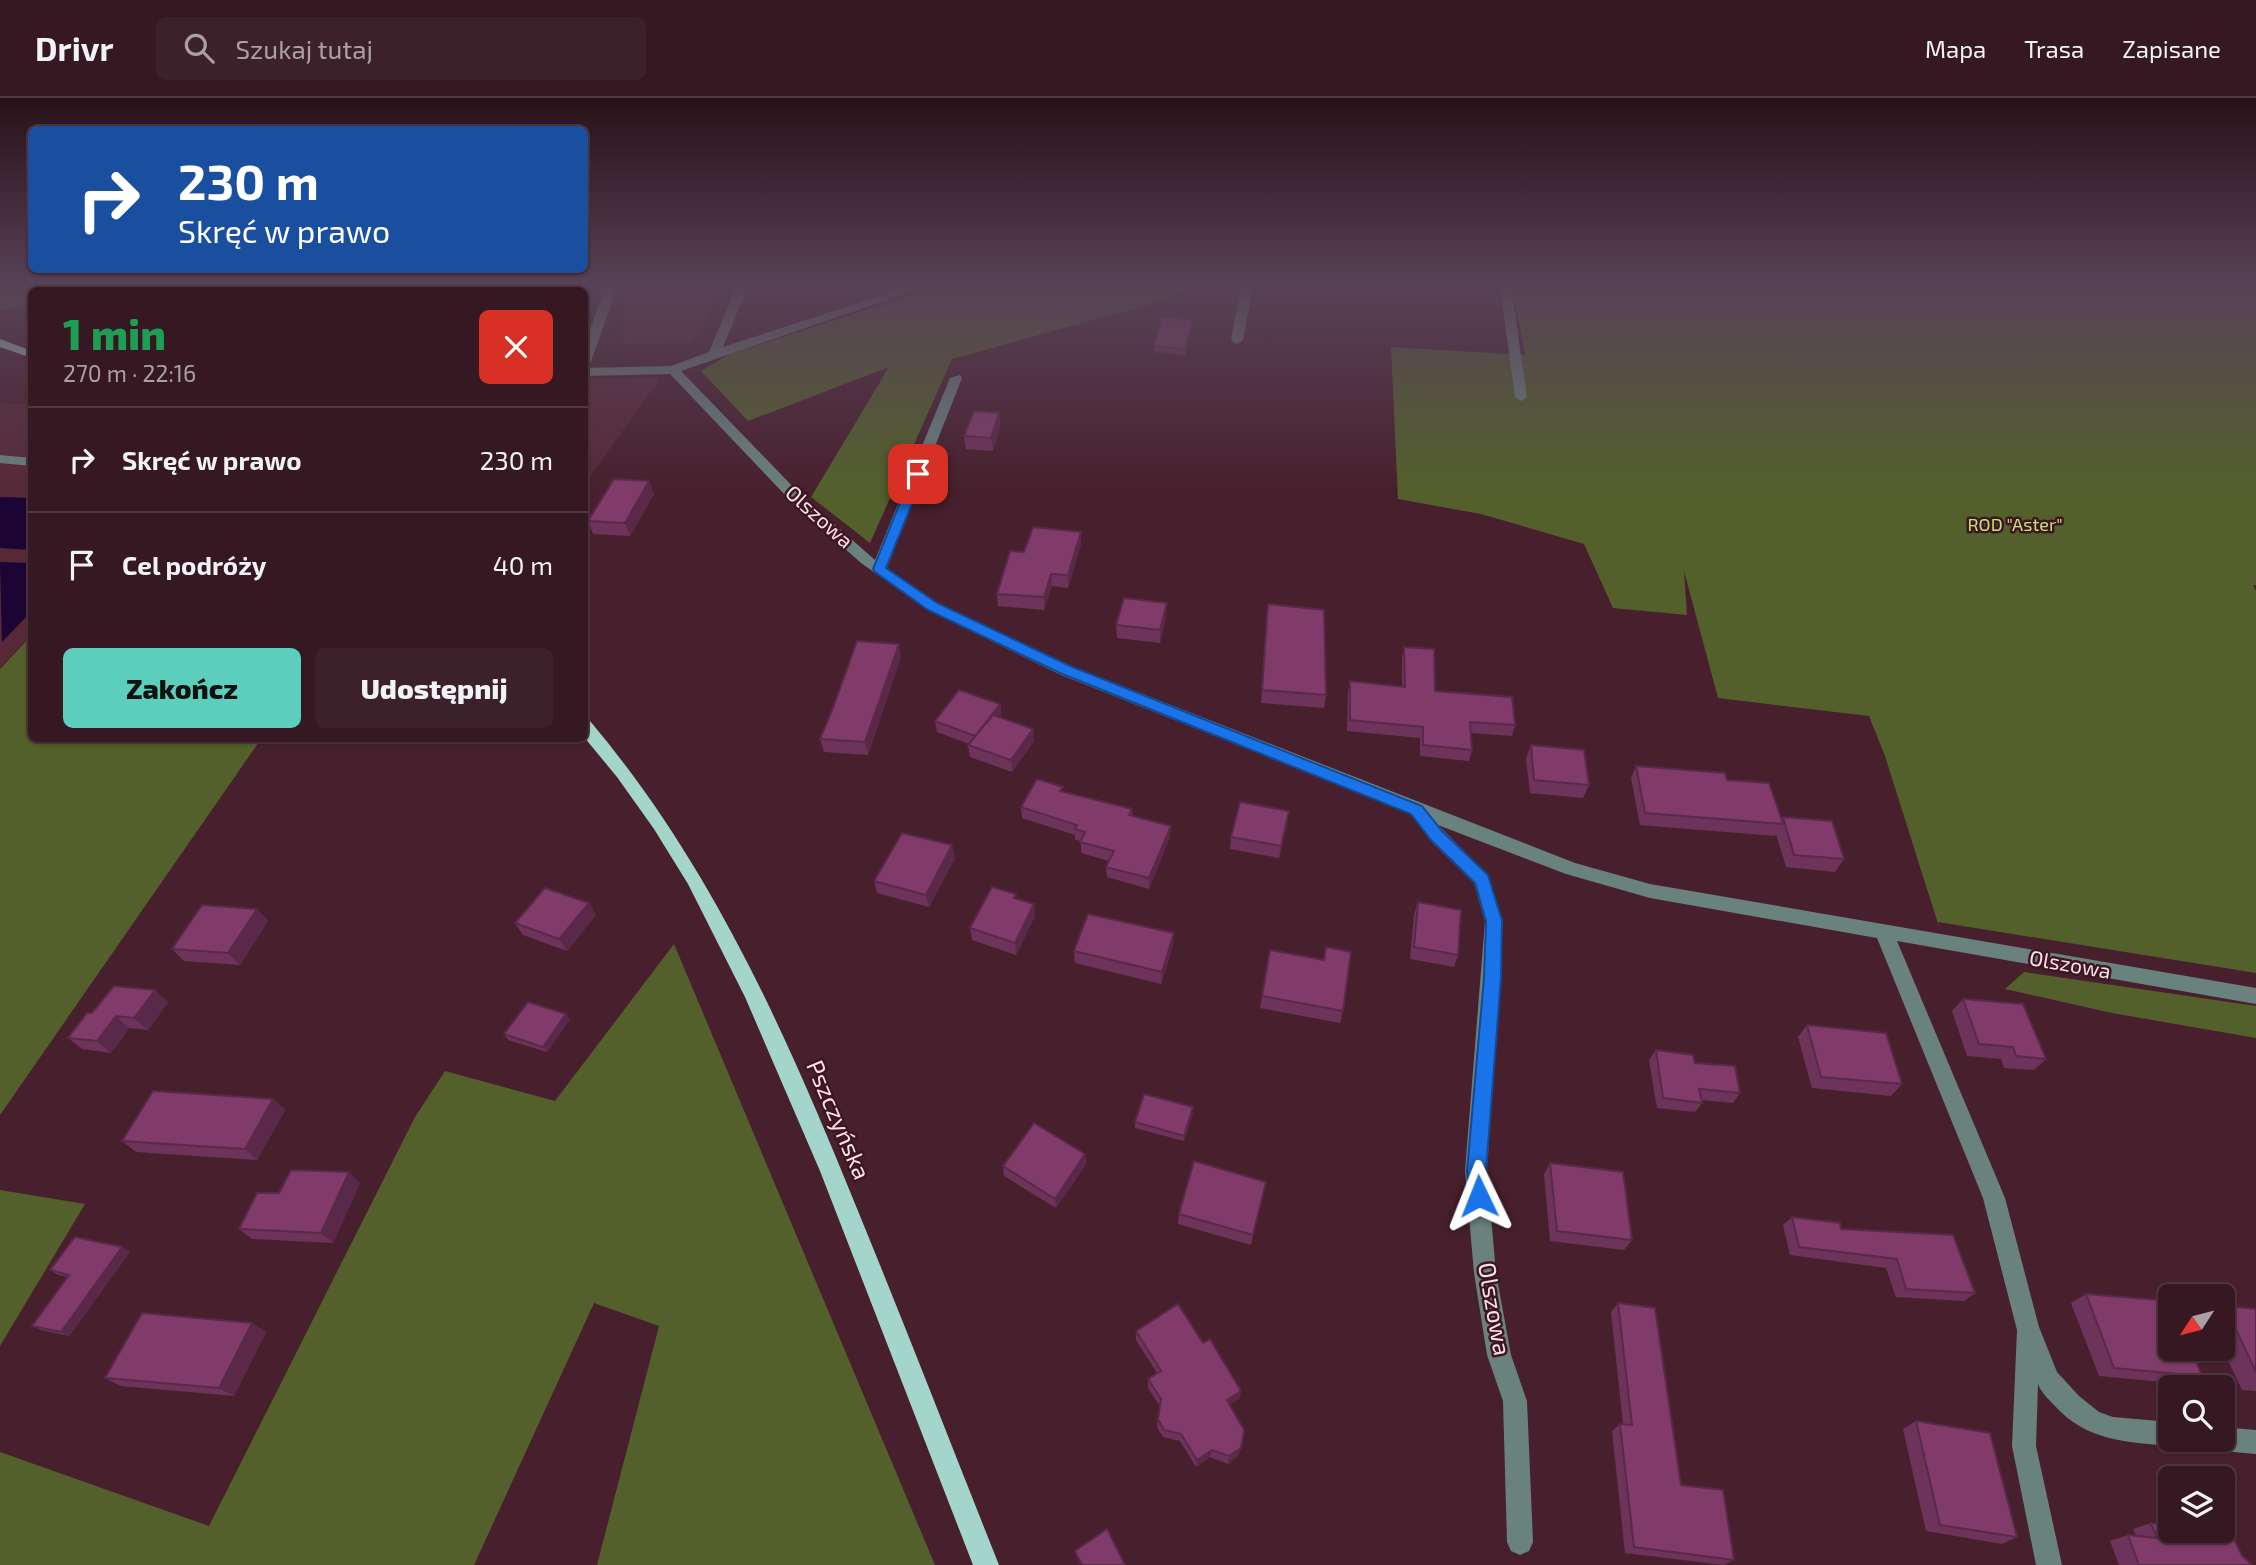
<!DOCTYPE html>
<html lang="pl">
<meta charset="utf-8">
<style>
body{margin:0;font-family:"Exo 2",sans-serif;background:#3d212a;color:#f1f3f6;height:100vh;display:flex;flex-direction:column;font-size:26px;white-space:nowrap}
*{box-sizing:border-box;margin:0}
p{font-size:23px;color:#aaa0a5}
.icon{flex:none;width:38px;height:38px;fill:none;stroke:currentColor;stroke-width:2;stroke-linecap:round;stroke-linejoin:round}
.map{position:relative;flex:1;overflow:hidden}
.sheet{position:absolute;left:28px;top:189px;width:560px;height:455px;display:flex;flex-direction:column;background:#361822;border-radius:10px;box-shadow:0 2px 5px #0004,0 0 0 2px #503740}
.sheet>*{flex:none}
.guide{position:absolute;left:28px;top:28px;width:560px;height:147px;border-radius:10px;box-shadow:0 2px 5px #0004,0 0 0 2px #503740;background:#1a4fa0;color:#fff;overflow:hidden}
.needle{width:46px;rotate:234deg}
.fabs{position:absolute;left:2158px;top:1186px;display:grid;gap:14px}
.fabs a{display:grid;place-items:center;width:77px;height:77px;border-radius:10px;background:#361822;box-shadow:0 2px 5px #0004,0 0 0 2px #503740;font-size:35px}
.pin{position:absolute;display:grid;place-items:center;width:60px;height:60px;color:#fff;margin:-30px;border-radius:14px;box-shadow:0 4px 10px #0006}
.me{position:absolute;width:77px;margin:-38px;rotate:358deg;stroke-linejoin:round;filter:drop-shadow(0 0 5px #0008)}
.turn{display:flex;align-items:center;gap:24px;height:147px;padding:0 35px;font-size:32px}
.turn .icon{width:91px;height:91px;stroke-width:2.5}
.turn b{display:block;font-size:49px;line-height:60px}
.round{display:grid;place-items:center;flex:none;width:74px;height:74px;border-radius:10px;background:#3d212a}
.head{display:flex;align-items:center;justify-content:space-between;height:119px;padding:0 35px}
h1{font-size:42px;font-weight:800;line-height:52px;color:#1e9e55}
.button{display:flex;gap:14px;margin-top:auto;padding:14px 35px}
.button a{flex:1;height:80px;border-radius:10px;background:#5bcebc;color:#111;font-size:28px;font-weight:800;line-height:80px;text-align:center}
.button a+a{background:#3d212a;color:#f1f3f6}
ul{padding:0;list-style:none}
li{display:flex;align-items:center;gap:21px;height:105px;padding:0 35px;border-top:2px solid #503740}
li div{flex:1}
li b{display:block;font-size:26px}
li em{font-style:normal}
header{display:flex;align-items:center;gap:42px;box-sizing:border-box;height:98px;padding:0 35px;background:#361822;border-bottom:2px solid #503740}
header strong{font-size:33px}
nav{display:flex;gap:38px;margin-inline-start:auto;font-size:24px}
.search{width:490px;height:63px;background:#3d212a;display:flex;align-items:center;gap:18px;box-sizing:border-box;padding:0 24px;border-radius:10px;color:#aaa0a5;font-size:26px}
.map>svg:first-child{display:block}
</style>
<header>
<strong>Drivr</strong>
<div class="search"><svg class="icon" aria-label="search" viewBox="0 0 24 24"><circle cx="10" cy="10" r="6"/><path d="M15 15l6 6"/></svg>Szukaj tutaj</div>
<nav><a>Mapa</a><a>Trasa</a><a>Zapisane</a></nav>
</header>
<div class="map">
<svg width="2256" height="1467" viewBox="0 0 2256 1467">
<rect width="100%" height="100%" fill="#48202d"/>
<!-- built -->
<g fill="#572938">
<polygon points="625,188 723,188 693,245 620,246"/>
<polygon points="649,279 660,281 585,385 585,281"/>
<polygon points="0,305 31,306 31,537 0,570"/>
</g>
<!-- green -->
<g fill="#53602b">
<polygon points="8,188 94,188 77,192 32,192 31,205 4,213 0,211 0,193"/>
<polygon points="942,188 1198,188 1154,205 952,261 870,445 811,399 889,269 748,323 701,273 730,256"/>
<polygon points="1512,188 2256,188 2256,487 2253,487 2256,493 2256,875 1938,824 1940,832 1885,658 1869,618 1718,600 1684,473 1687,517 1613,510 1584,446 1481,416 1398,401 1391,249 1525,257"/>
<polygon points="31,538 32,640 261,641 0,1017 0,571"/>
<polygon points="674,846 935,1467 597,1467 659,1228 594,1205 474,1467 0,1467 0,1354 209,1428 415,1019 445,973 555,1003"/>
<polygon points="2024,874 2256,908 2256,940 2112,915 2005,891"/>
<polygon points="0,1092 85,1106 0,1248"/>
</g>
<!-- water -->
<g fill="#1c0434">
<polygon points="0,399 31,400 31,452 0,450"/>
<polygon points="0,464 32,465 31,514 2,544"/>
</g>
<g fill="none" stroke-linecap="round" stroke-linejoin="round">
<!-- minor -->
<g fill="#6a827d" fill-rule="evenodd">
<polygon points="599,188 610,188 614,199 590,266 584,269 584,248 602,199"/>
<path d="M 737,188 L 748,188 L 723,249 L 911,188 L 927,188 L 681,273 L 799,395 L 875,462 L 950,280 L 960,277 L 962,280 L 887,470 L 938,506 L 1071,568 L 1575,765 L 1650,786 L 2256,890 L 2256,906 L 1897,843 L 2005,1100 L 2039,1229 L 2057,1274 L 2079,1298 L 2099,1314 L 2113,1319 L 2170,1324 L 2170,1342 L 2180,1342 L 2179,1345 L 2170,1348 C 2126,1344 2086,1343 2054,1307 C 2048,1301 2041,1294 2038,1286 L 2036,1348 L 2062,1467 L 2036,1467 L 2012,1348 L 2017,1232 L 1983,1100 L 1877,840 L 1650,800 L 1566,776 L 1438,727 L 1488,777 L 1503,823 L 1487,1073 L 1496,1175 L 1511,1257 L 1527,1303 L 1533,1444 L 1529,1453 L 1520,1457 L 1511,1453 L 1507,1444 L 1503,1303 L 1487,1257 L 1474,1175 L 1465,1073 L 1485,823 L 1474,785 L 1430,742 L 1411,716 L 1059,576 L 928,512 L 861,465 L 789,401 L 670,276 L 584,278 L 584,270 L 671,268 L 709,254 Z"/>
<polygon points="1241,188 1253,188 1243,242 1237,246 1231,242"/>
<polygon points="1500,188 1511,188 1527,299 1521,303 1515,299"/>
<polygon points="0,357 32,360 32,368 0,365"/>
<polygon points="2222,1329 2256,1332 2256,1356 2222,1353 2213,1350 2210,1342 2222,1342"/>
</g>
<!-- major -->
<g fill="#a4d5cb" fill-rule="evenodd">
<polygon points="0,241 32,253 32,260 0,249"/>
<path d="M 584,621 L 590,623 C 713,769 787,938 858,1113 C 906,1230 952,1349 999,1467 L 973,1467 L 820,1073 L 745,899 L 688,786 L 654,731 L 617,679 L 584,639 Z"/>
</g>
</g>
<!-- wall -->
<g fill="#6e335b">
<polygon points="1193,222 1192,228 1185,257 1154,254 1154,248"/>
<polygon points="999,315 1000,328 993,353 966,351 964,338"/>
<polygon points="649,383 654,396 630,438 593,436 588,423"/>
<polygon points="1081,434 1081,446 1068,490 1052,488 1044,512 998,508 997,496 1024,454"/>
<polygon points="1268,506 1326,597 1324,610 1261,605"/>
<polygon points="1166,518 1160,545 1117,540 1116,527"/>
<polygon points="1404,549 1435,593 1515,627 1512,638 1471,635 1472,652 1469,663 1420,658 1420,640 1347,633 1348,594 1350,583 1402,589 1402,560"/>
<polygon points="901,559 868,657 824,654 820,641 833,610"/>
<polygon points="1000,606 1001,617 1000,619 1034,643 1012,674 970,659 968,647 969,646 937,634 935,623"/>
<polygon points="1531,647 1589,687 1583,700 1530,695 1526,660"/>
<polygon points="1636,668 1727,682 1781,721 1783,719 1844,761 1835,774 1786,769 1776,736 1775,738 1640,727 1631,680"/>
<polygon points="1063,694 1132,711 1132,718 1170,739 1149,791 1107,779 1106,769 1109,763 1081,755 1081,743 1075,742 1075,737 1022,720 1021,709"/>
<polygon points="1287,726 1279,760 1230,751 1231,739"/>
<polygon points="955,760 929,809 877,795 874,783"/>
<polygon points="1017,801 1035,818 1016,857 972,842 970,830"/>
<polygon points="1418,804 1458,857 1454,869 1410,861 1414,816"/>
<polygon points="589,805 596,817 567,853 523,837 515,825"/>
<polygon points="257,811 268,823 240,867 184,863 172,851"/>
<polygon points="1173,847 1161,886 1075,865 1074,853"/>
<polygon points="1270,852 1343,913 1340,925 1260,910"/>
<polygon points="155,892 168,904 148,932 129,930 111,955 82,951 68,940 92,915"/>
<polygon points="1963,901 2046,961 2034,972 2004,970 2001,961 1967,958 1952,913"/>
<polygon points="570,921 547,954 508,942 504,936"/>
<polygon points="1807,927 1902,986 1891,998 1812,990 1798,939"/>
<polygon points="1656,952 1695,965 1740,995 1733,1005 1701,1002 1702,1005 1695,1014 1657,1010 1649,962"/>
<polygon points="273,1001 285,1012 257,1062 136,1054 122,1043"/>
<polygon points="1193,1009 1193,1014 1184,1043 1135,1030 1135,1024"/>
<polygon points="1085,1056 1086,1066 1056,1110 1004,1078 1003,1068"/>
<polygon points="1550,1065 1632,1142 1624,1152 1550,1143 1544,1076"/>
<polygon points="1266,1084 1251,1147 1178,1126 1179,1116"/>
<polygon points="360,1085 333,1145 252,1141 239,1131 279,1095"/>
<polygon points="1792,1119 1841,1131 1975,1195 1964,1203 1896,1199 1886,1170 1790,1157 1783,1127"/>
<polygon points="130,1154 69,1238 41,1232 32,1228 68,1179 58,1177 50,1172"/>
<polygon points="2086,1196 2202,1278 2185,1286 2099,1278 2071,1205"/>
<polygon points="1618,1205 1681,1387 1734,1462 1724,1467 1625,1455 1612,1333 1620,1326 1623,1326 1611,1214"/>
<polygon points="2225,1208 2256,1211 2256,1293 2242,1292 2222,1249 2222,1209"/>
<polygon points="1136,1233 1203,1245 1241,1293 1239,1301 1229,1307 1239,1357 1228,1366 1210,1359 1196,1369 1180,1343 1163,1339 1157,1329 1160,1308 1148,1290 1148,1281 1157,1275 1136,1242"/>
<polygon points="266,1234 234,1298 121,1288 105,1280"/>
<polygon points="1916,1323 2017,1439 2002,1446 1926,1433 1903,1331"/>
<polygon points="2151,1425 2242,1458 2252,1467 2119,1467 2110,1443 2128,1437 2136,1438 2133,1431"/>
</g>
<!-- shaded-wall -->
<g fill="#5a294a">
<polygon points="195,188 215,188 217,192 181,192 181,191"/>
<polygon points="453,188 524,188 507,192 436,192"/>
<polygon points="1193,222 1192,228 1185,257 1185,251"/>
<polygon points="584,310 585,310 590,322 584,329"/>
<polygon points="999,315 1000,328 993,353 991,340"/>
<polygon points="649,383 654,396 630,438 625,425"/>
<polygon points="1081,434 1081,446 1068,490 1068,477"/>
<polygon points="1051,476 1052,488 1044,512 1044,499"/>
<polygon points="1167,505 1166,518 1160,545 1160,532"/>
<polygon points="899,546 901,559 868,657 865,644"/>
<polygon points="1000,606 1001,617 977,649 975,638"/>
<polygon points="1033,631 1034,643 1012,674 1011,662"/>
<polygon points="1289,713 1287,726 1279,760 1281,748"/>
<polygon points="1171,728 1170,739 1149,791 1149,780"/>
<polygon points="952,747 955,760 929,809 926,797"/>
<polygon points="589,805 596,817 567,853 559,841"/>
<polygon points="1034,806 1035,818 1016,857 1015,845"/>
<polygon points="257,811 268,823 240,867 228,855"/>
<polygon points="1174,835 1173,847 1161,886 1162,874"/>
<polygon points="155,892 168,904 148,932 134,920"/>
<polygon points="566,916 570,921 547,954 543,949"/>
<polygon points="116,918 129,930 111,955 97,943"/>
<polygon points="273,1001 285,1012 257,1062 245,1051"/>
<polygon points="1193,1009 1193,1014 1184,1043 1184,1038"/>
<polygon points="1085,1056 1086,1066 1056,1110 1055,1101"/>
<polygon points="349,1074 360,1085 333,1145 321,1135"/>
<polygon points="122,1149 130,1154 69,1238 61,1234"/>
<polygon points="252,1225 266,1234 234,1298 219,1290"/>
<polygon points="1241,1293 1239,1301 1225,1310 1227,1302"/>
<polygon points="1241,1350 1239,1357 1228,1366 1229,1358"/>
<polygon points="1212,1352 1210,1359 1196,1369 1197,1362"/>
</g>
<!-- building -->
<g fill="#803b6a" stroke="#5a294a" stroke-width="2">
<polygon points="179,188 195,188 181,191"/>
<polygon points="346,188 453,188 436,192 349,192"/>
<polygon points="1162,219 1193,222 1185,251 1154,248"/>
<polygon points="974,313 999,315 991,340 964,338"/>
<polygon points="614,381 649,383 625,425 588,423"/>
<polygon points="1033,429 1081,434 1068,477 1051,476 1044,499 997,496 1010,453 1024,454"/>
<polygon points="1124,500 1167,505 1160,532 1116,527"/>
<polygon points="1268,506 1324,512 1326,597 1262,592"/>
<polygon points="857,543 899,546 865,644 820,641 833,610"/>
<polygon points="1404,549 1434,551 1435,593 1512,599 1515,627 1470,624 1472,652 1423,647 1423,629 1350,622 1350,583 1405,589"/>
<polygon points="959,592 1000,606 975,638 935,623"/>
<polygon points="993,617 1033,631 1011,662 968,647"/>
<polygon points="1531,647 1584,652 1589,687 1534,682"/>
<polygon points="1636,668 1725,675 1727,682 1769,685 1783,726 1645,715"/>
<polygon points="1037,681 1063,689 1060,693 1132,711 1129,717 1171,728 1149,780 1106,769 1114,753 1080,744 1085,734 1075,731 1077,727 1021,709"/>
<polygon points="1240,704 1289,713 1281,748 1231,739"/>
<polygon points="1783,719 1832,723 1844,761 1794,757"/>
<polygon points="902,735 952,747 926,797 874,783"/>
<polygon points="992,789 1016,796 1014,800 1034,806 1015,845 970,830"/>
<polygon points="545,790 589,805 559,841 515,825"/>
<polygon points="1418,804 1461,812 1458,857 1414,849"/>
<polygon points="202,807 257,811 228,855 172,851"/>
<polygon points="1088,816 1174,835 1162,874 1074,853"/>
<polygon points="1326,849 1351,854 1343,913 1262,898 1270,852 1324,862"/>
<polygon points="114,888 155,892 134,920 116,918 97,943 68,940 87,915 92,915"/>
<polygon points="1963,901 2023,906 2046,961 2016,958 2013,949 1979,946"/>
<polygon points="528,904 566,916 543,949 504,936"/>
<polygon points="1807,927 1886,935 1902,986 1821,979"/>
<polygon points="1656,952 1693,957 1695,965 1735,968 1740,995 1699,991 1702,1005 1663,1000"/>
<polygon points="153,993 273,1001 245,1051 122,1043"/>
<polygon points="1144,996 1193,1009 1184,1038 1135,1024"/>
<polygon points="1034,1025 1085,1056 1055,1101 1003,1068"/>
<polygon points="1194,1063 1266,1084 1253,1137 1179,1116"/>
<polygon points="1550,1065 1623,1074 1632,1142 1557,1133"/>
<polygon points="291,1072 349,1074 321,1135 239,1131 257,1095 279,1095"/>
<polygon points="1792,1119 1840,1125 1841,1131 1953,1137 1975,1195 1906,1191 1897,1161 1799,1149"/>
<polygon points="75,1139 122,1149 61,1234 32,1228 69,1177 50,1172"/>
<polygon points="2086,1196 2170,1203 2170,1251 2191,1251 2202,1278 2114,1270"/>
<polygon points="1618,1205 1655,1210 1681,1387 1723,1392 1734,1462 1634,1449 1620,1326 1632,1327"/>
<polygon points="1178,1206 1203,1245 1210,1241 1241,1293 1227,1302 1244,1332 1241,1350 1229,1358 1212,1352 1197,1362 1181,1336 1164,1332 1158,1321 1161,1301 1148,1281 1161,1273 1136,1233"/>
<polygon points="2225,1208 2256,1211 2256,1274"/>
<polygon points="142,1215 252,1225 219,1290 105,1280"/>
<polygon points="1916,1323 1990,1335 2017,1439 1940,1427"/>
<polygon points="2151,1425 2170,1427 2170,1433 2222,1433 2231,1434 2242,1458 2252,1467 2139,1467 2128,1437 2157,1440"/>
<polygon points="1107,1431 1125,1467 1082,1467 1075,1453"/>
</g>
<!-- sky -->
<linearGradient id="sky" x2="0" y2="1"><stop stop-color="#281219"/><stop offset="0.48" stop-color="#584257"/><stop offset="1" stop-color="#584257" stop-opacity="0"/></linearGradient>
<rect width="2256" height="393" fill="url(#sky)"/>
<!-- route -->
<polygon fill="#1a73e8" stroke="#114b97" stroke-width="2" points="913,373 924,376 886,470 937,505 1070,568 1422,708 1442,733 1488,777 1502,823 1501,880 1486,1073 1488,1098 1486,1105 1479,1108 1472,1105 1467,1073 1484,880 1486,823 1475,785 1431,742 1411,716 1060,575 928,512 875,474 873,471"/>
<g text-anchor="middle" stroke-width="5" stroke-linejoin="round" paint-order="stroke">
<!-- far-park labels -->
<g font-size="18" fill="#c6e273" stroke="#3d1623">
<text x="2015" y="433">ROD "Aster"</text>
</g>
<!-- street labels -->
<g font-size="21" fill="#fce1e7" stroke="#3d1623">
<text transform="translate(819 419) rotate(42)" y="7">Olszowa</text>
<text transform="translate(2070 867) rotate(10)" y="7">Olszowa</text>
</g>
<!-- near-street labels -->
<g font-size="24" fill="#fce1e7" stroke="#3d1623">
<text transform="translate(838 1022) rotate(67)" y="8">Pszczyńska</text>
<text transform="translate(1494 1211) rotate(80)" y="8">Olszowa</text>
</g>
</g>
</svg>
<div class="fabs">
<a><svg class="needle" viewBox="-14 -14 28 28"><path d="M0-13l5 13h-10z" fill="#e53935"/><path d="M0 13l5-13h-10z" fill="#aaa0a5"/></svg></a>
<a><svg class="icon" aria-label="search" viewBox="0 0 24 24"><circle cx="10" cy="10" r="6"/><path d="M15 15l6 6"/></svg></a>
<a><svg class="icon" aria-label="layers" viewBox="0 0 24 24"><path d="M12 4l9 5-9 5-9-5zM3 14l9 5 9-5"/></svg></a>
</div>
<div class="pin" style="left:918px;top:376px;background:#d93025"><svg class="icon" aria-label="arrive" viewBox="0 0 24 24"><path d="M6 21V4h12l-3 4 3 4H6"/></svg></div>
<svg class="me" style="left:1479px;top:1098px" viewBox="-20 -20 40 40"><path d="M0-17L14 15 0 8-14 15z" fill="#1a73e8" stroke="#fff" stroke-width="4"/></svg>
<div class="guide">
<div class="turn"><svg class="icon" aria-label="right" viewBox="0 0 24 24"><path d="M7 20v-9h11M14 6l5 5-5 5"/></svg><div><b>230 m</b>Skręć w prawo</div></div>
</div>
<section class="sheet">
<div class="head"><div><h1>1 min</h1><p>270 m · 22:16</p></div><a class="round" style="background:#d93025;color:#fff"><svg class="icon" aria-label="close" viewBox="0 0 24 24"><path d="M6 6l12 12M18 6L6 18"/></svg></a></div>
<ul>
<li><svg class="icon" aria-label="right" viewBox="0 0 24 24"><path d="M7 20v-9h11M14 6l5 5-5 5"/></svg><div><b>Skręć w prawo</b></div><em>230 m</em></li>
<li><svg class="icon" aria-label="arrive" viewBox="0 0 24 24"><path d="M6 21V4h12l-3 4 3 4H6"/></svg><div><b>Cel podróży</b></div><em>40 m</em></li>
</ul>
<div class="button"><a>Zakończ</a><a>Udostępnij</a></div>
</section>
</div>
